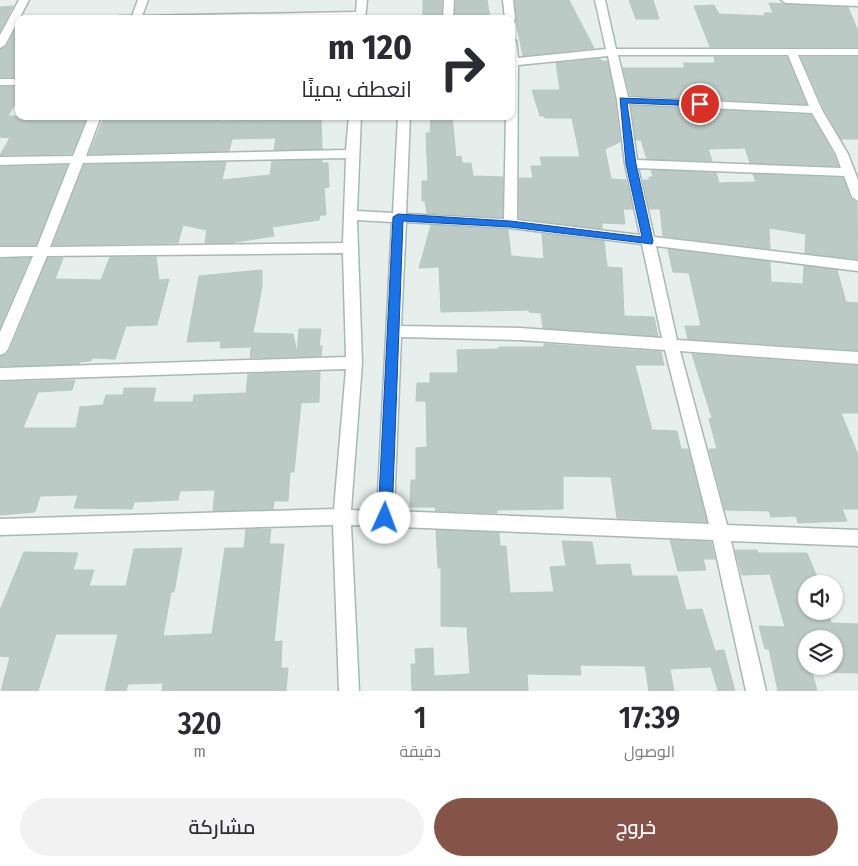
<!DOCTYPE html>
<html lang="ar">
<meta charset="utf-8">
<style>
body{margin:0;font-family:"Fira Sans Condensed",Cairo,sans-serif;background:#f2f2f3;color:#2b2b33;direction:rtl;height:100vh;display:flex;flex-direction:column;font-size:19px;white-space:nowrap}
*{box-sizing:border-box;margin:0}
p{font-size:16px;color:#7c7c81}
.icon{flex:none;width:28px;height:28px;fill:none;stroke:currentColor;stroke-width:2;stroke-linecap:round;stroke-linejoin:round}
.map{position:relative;height:691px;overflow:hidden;direction:ltr}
.side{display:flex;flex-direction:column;background:#fff;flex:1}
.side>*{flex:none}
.top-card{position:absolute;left:15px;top:15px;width:500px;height:105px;border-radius:10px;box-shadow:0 1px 4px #0004;direction:rtl;background:#fff;color:#2b2b33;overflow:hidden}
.controls{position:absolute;left:798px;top:575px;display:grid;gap:10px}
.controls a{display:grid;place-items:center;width:45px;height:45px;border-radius:50%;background:#fff;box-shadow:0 1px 4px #0004;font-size:25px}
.pin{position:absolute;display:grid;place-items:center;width:42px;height:42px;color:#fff;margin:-21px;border:2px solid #fff;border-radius:50%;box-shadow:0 1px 5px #0007}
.me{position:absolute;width:55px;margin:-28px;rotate:2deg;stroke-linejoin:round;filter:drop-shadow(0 0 4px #0008)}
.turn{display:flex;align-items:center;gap:18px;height:105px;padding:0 20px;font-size:22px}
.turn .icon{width:65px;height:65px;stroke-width:2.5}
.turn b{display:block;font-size:35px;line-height:42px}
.eta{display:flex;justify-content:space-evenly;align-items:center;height:85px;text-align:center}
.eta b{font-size:30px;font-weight:600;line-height:35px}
.primary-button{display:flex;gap:10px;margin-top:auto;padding:10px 20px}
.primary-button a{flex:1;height:58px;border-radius:30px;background:#855347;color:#fff;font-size:20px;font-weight:600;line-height:58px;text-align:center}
.primary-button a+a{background:#f2f2f3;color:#2b2b33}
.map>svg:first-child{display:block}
</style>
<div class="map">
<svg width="858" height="691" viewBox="0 0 858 691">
<rect width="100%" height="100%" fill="#e6efeb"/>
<!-- building -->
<g fill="#bbcac4" stroke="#b8c9c2" fill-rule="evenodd">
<polygon points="423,0 442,0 441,19 430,19 430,15 423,15"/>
<polygon points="456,0 487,0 490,18 455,19"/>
<polygon points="515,0 569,0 594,48 523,56 516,22"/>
<polygon points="629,0 653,0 659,19 636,19"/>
<polygon points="769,3 848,7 858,31 858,47 710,47 694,6 714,5 719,14 765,16 764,13 773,13"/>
<polygon points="13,6 0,31 0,7"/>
<polygon points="19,23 19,77 0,77 0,50 7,46"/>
<polygon points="714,57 787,57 806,104 630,95 623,68 685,68 683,63 715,63"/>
<polygon points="801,57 858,57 858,139 841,139 824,109"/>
<polygon points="600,59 601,61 607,61 608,64 615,100 620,142 605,149 611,179 626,180 633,209 623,209 625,224 602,223 602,229 519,218 519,178 533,178 531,166 542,166 540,157 580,157 572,118 545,118 544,116 540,116 532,90 560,90 556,63"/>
<polygon points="0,87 19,87 19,97 8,116 86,118 72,154 0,155 10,138 0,137"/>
<polygon points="631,106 811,115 834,155 838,166 750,163 745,148 708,149 712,161 647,159 641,140 636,140"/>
<polygon points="221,116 220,121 302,119 303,116 321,116 322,149 274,150 276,138 232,139 229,151 89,154 104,117"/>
<polygon points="431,116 452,116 456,157 461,156 462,163 471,163 473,176 503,177 502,217 427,213 425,201 422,201 422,181 428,181 426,133 430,133"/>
<polygon points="322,160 322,163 328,163 329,187 324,188 326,215 320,215 319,220 272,227 274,236 230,243 205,243 207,230 183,225 178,243 53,245 84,165 226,162 222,180 270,175 272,161"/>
<polygon points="67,165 36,245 0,245 0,167"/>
<polygon points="651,170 716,173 719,183 756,182 753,174 843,178 850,198 857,203 858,259 805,253 806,234 769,228 770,249 663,236 660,209 649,209 643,180 649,180 649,177 653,177"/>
<polygon points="431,225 508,230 511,256 544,259 542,234 604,241 607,267 622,268 624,316 654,317 658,336 543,328 541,313 529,312 529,310 441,312 439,267 419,268"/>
<polygon points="668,249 770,262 771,282 803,284 804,266 837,270 846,302 858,303 858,350 688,339 685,326 701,326 689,273 673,272"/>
<polygon points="110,257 156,257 159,280 169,279 157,325 126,326 115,359 92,358 91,361 80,362 79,364 0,366 0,357 6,355 10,350 48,258 63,258 55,279 101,280"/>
<polygon points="30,258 0,327 0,259"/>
<polygon points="262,270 262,287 253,333 293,334 297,353 299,329 321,329 319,346 322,346 321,356 250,358 252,340 250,347 220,348 221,341 187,342 199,276"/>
<polygon points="544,344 661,352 664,365 635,365 652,430 677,431 681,449 688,449 707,522 617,518 611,477 563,476 563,509 497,510 497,513 436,511 435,507 410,507 411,480 416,480 416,448 427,447 426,401 416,401 417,383 430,383 430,373 455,373 458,372 457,350 499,349 499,347 544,347"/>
<polygon points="692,354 858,366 858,413 841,413 858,455 858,509 842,509 847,521 798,523 796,516 771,517 769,511 725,510 709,449 717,449 709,419 712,418"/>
<polygon points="320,372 319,402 301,403 294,472 290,472 288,501 274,501 273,509 213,511 215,490 180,491 178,500 134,502 132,509 74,508 78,495 40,496 35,512 0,515 0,382 75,380 72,390 38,392 23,428 76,428 80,407 103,405 106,395 123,395 124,388 156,388 153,402 193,402 194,395 246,393 248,374"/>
<polygon points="246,529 271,529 269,544 284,544 274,642 282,641 281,668 288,668 286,691 162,691 163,683 128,684 126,691 105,691 118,634 56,634 38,691 1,691 10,657 0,656 0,610 24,552 78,553 73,570 94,570 89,586 126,586 134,549 182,548 174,592 171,592 163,636 212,634 225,548 244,548"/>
<polygon points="436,530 499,533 500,546 506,546 510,593 554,592 550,567 566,566 562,541 592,542 596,565 630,564 632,576 677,576 686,610 702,609 715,651 724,650 735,691 718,691 711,667 670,669 674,691 649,691 645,666 580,665 581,675 527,674 528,691 412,691 411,664 416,664 415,649 433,648 434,676 470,674 467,627 441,626 441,568 438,568"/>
<polygon points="670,540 711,542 715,559 703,559 706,570 678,571"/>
<path d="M 735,550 L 757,550 L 758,553 L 807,553 L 820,584 L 806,584 L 806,611 L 828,611 L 831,623 L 858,624 L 858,673 L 812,672 L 817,691 L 778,691 L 769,649 L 765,649 L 759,626 L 785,627 L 770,574 L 742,575 ZM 806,639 L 834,639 L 834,666 L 806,666 Z"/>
</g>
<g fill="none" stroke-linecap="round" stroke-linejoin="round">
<!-- street casing -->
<g stroke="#a8b8b2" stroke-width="3">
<g id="street">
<polygon points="19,0 29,0 5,45 0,48 0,35"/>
<polygon points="138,0 148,0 142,16 356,12 357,0 367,0 365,19 115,19 120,16 132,16"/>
<polygon points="444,0 454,0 453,19 443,19"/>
<polygon points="503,0 513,0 515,19 514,21 511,22 511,19 505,19"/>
<path d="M 595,0 L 605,0 L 616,49 L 858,49 L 858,55 L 798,55 L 822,110 L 848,154 L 858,180 L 858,201 L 852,197 L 844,176 L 638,168 L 654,237 L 858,261 L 858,271 L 656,246 L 677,340 L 858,352 L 858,364 L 680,351 L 727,525 L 858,530 L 858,546 L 731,541 L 766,691 L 746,691 L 713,540 L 351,525 L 359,691 L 339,691 L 333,525 L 0,535 L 0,519 L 334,509 L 346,369 L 0,380 L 0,368 L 346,357 L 343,253 L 47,256 L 8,349 L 5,353 L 0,355 L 0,332 L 33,256 L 0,257 L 0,247 L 37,247 L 70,163 L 0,165 L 0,157 L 73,156 L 89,116 L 101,116 L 86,156 L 346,150 L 349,116 L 361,116 L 357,211 L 393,213 L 398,116 L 410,116 L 406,214 L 504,219 L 506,116 L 511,116 L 511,38 L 516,41 L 518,58 L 606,49 ZM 618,55 L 788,55 L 809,106 L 628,97 ZM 608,56 L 617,100 L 625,164 L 640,235 L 517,220 L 518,65 ZM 629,104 L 812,113 L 836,154 L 841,168 L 637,160 ZM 346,158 L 343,243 L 50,247 L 83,163 ZM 357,220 L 392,222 L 377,511 L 351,510 L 362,363 ZM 406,222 L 510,228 L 642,244 L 662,338 L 520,328 L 401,326 ZM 401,337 L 520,340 L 665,350 L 709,524 L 394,511 Z"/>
<polygon points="781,0 858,0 858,6 786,3"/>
<rect x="0" y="79" width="19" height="6"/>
</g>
</g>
<!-- street -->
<use href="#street" fill="#fff" fill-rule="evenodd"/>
</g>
<!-- route -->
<polygon fill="#1a73e8" stroke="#114b97" points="620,98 700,101 704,104 700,106 627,103 636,164 653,241 652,244 510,227 403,221 392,518 390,522 385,524 380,522 378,518 393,217 398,214 510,221 642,237 626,164"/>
</svg>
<div class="controls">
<a><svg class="icon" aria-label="sound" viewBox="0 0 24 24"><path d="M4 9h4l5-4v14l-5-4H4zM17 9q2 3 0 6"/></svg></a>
<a><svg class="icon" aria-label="layers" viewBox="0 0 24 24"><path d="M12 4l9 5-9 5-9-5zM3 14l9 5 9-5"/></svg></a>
</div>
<div class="pin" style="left:700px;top:104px;background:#d93025"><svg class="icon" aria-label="arrive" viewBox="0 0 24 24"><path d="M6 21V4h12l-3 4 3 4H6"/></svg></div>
<svg class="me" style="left:385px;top:518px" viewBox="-20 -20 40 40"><circle r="19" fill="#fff"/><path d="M0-13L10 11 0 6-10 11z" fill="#1a73e8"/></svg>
<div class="top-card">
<div class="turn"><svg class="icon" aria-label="right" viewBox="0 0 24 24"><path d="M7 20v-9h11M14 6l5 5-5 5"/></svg><div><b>120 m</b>انعطف يمينًا</div></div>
</div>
</div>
<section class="side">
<div class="eta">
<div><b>17:39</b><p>الوصول</p></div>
<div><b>1</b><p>دقيقة</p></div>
<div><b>320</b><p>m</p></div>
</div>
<div class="primary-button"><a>خروج</a><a>مشاركة</a></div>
</section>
